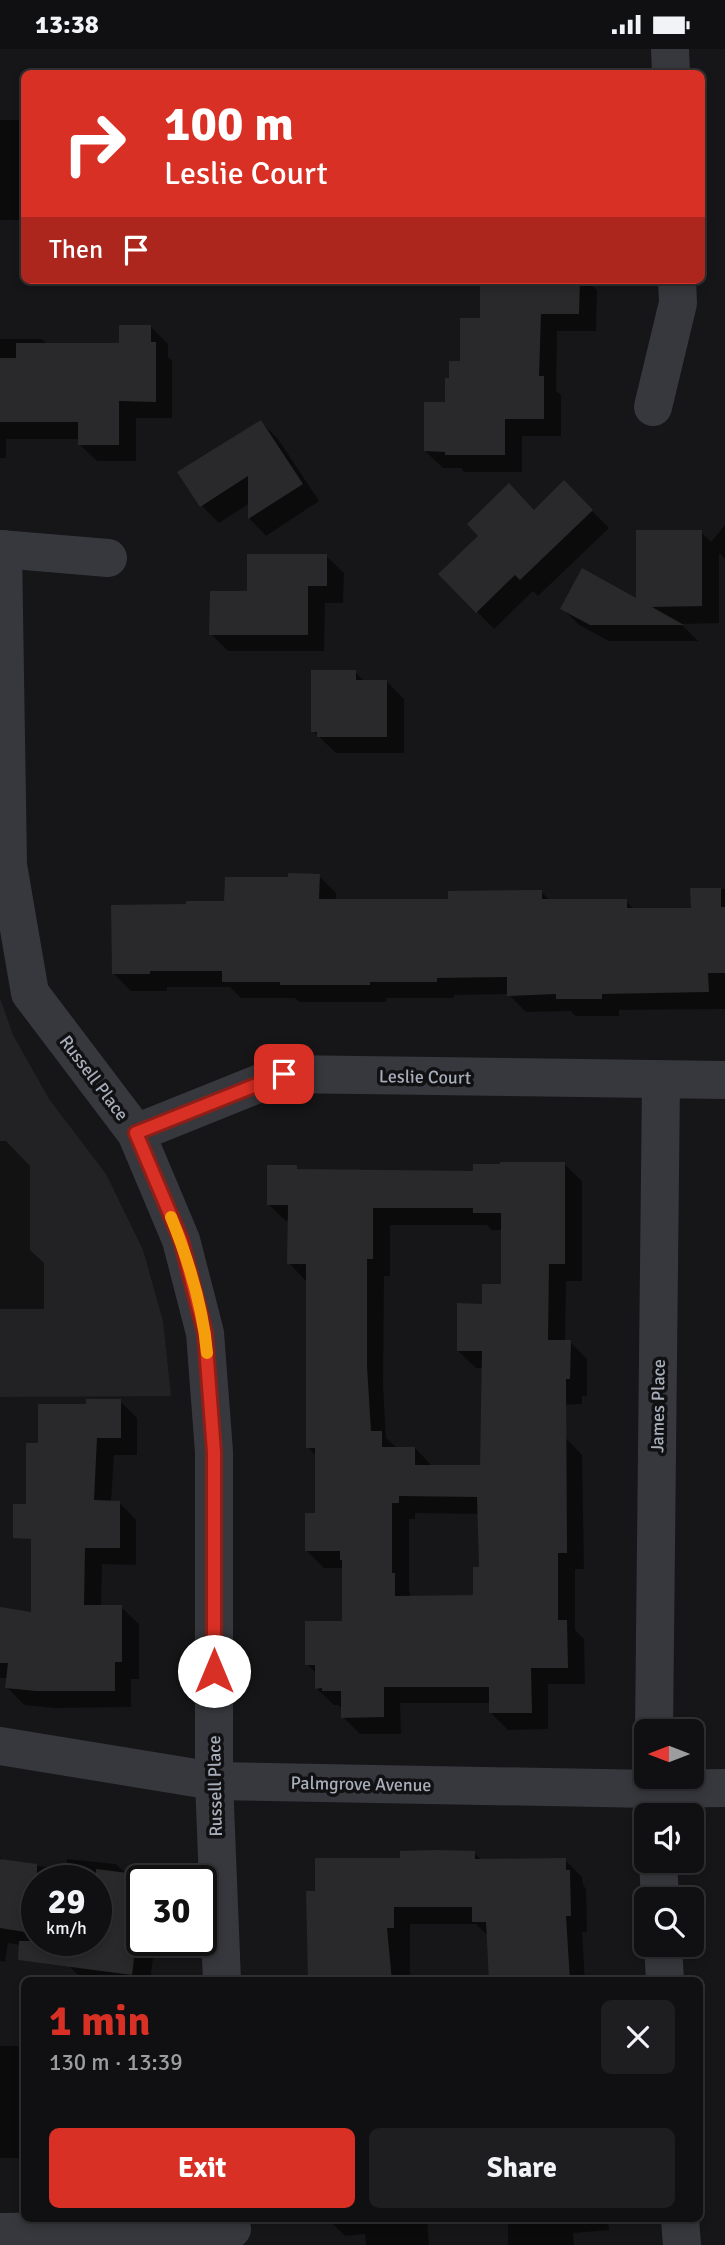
<!DOCTYPE html>
<meta charset="utf-8">
<style>
body{margin:0;font-family:Signika,sans-serif;background:#1e1e20;color:#f1f3f6;height:100vh;display:flex;flex-direction:column;font-size:26px;white-space:nowrap}
*{box-sizing:border-box;margin:0}
p{font-size:23px;color:#9c9d9f}
.icon{flex:none;width:38px;height:38px;fill:none;stroke:currentColor;stroke-width:2;stroke-linecap:round;stroke-linejoin:round}
.map{position:relative;flex:1;overflow:hidden}
.details{position:absolute;left:21px;top:1928px;width:682px;height:245px;display:flex;flex-direction:column;background:#101012;border-radius:10px;box-shadow:0 4px 10px #0003,0 0 0 2px #303032}
.details>*{flex:none}
.banner{position:absolute;left:21px;top:21px;width:684px;height:214px;border-radius:10px;box-shadow:0 4px 10px #0003,0 0 0 2px #303032;background:#d93025;color:#fff;overflow:hidden}
.needle{width:46px;rotate:270deg}
.buttons{position:absolute;left:634px;top:1670px;display:grid;gap:14px}
.buttons a{display:grid;place-items:center;width:70px;height:70px;border-radius:10px;background:#101012;box-shadow:0 4px 10px #0003,0 0 0 2px #303032;font-size:35px}
.speed{position:absolute;left:21px;top:1816px;display:flex;gap:14px;font-size:35px;font-weight:700;text-align:center}
.speed>*{display:grid;place-content:center;width:91px;height:91px;border-radius:50%;background:#101012;box-shadow:0 4px 10px #0003,0 0 0 2px #303032;line-height:1}
.speed small{font-size:18px;font-weight:400}
.speed .limit{border:4px solid #111;border-radius:10px;background:#fff;color:#111}
.pin{position:absolute;display:grid;place-items:center;width:60px;height:60px;color:#fff;margin:-30px;border-radius:14px;box-shadow:0 4px 10px #0006}
.me{position:absolute;width:77px;margin:-38px;rotate:0deg;stroke-linejoin:round;filter:drop-shadow(0 0 5px #0008)}
.turn{display:flex;align-items:center;gap:24px;height:147px;padding:0 28px;font-size:32px}
.turn .icon{width:91px;height:91px;stroke-width:2.5}
.turn b{display:block;font-size:49px;line-height:60px}
.then{display:flex;align-items:center;height:66px;padding:0 28px;background:#0003;gap:14px;font-size:26px}
.round{display:grid;place-items:center;flex:none;width:74px;height:74px;border-radius:10px;background:#1e1e20}
.headline{display:flex;align-items:center;justify-content:space-between;height:119px;padding:0 28px}
h1{font-size:42px;font-weight:800;line-height:52px;color:#d93025}
.cta{display:flex;gap:14px;margin-top:auto;padding:14px 28px}
.cta a{flex:1;height:80px;border-radius:10px;background:#d93025;color:#fff;font-size:28px;font-weight:800;line-height:80px;text-align:center}
.cta a+a{background:#1e1e20;color:#f1f3f6}
.status{display:flex;justify-content:space-between;align-items:center;height:49px;padding:0 35px;background:#101012;direction:ltr}
.status svg{height:19px;fill:currentColor}
.map>svg:first-child{display:block}
</style>
<div class="status"><b>13:38</b><svg viewBox="0 0 49 12"><path d="M0 12V9h3v3zM5 12V6h3v6zM10 12V3h3v9zM15 12V0h3v12zM26 1h20v11H26zM47 4h2v5h-2z"/></svg></div>
<div class="map">
<svg width="725" height="2196" viewBox="0 0 725 2196">
<rect width="100%" height="100%" fill="#161618"/>
<!-- built -->
<polygon fill="#222225" points="0,949 13,986 49,1050 106,1125 143,1201 163,1272 171,1347 0,1348"/>
<!-- shadow -->
<g fill="#0007" fill-rule="evenodd">
<polygon points="0,71 24,71 24,166 19,167 19,171 0,171"/>
<polygon points="482,231 586,231 597,241 596,282 557,282 556,342 561,346 561,387 522,387 522,423 464,423 461,419 443,419 425,402 447,355 450,331 462,314 482,270"/>
<polygon points="151,278 168,295 168,308 172,312 172,369 136,369 136,412 97,412 79,395 79,390 6,390 6,409 0,409 0,290 42,290 47,295 121,295"/>
<polygon points="261,373 278,390 319,452 266,487 250,470 250,454 219,474 202,457"/>
<polygon points="564,434 609,479 538,547 533,542 494,580 440,525 535,463"/>
<polygon points="725,476 725,510 719,504 719,574 681,575 698,592 609,592 579,576 562,559 637,552 701,483 711,493"/>
<polygon points="326,507 344,524 343,554 325,554 324,602 228,602 211,585 248,544"/>
<polygon points="355,623 365,633 387,633 404,650 404,704 336,704 313,682"/>
<polygon points="319,827 336,844 336,852 450,852 541,842 550,852 626,852 635,861 692,861 692,840 725,840 725,960 619,961 619,967 575,967 571,962 526,963 508,945 454,946 454,949 386,949 386,953 299,953 295,949 241,949 230,938 167,938 167,942 131,942 113,924 226,854 290,830"/>
<polygon points="0,1092 6,1092 30,1117 30,1201 44,1214 44,1260 0,1260"/>
<path d="M 564,1115 L 582,1132 L 582,1232 L 566,1232 L 565,1293 L 570,1293 L 587,1310 L 587,1347 L 582,1347 L 582,1355 L 560,1356 L 565,1388 L 582,1406 L 584,1520 L 575,1520 L 575,1581 L 584,1590 L 585,1635 L 548,1635 L 548,1680 L 508,1681 L 490,1663 L 490,1654 L 400,1654 L 401,1685 L 360,1685 L 343,1668 L 341,1659 L 338,1656 L 334,1656 L 316,1639 L 316,1624 L 307,1615 L 344,1574 L 344,1519 L 324,1519 L 306,1501 L 316,1466 L 316,1407 L 308,1398 L 306,1232 L 289,1214 L 289,1172 L 286,1172 L 268,1155 L 296,1118 L 300,1122 L 475,1124 ZM 390,1176 L 487,1176 L 492,1181 L 503,1181 L 503,1237 L 484,1257 L 458,1302 L 476,1319 L 484,1319 L 482,1418 L 433,1418 L 415,1399 L 397,1399 L 386,1389 L 383,1336 L 384,1227 L 390,1227 ZM 415,1464 L 479,1465 L 480,1520 L 475,1548 L 411,1549 L 409,1540 L 409,1470 L 415,1470 Z"/>
<polygon points="120,1352 137,1369 137,1406 114,1406 111,1453 119,1453 136,1471 136,1516 102,1515 101,1558 121,1558 139,1575 139,1630 131,1630 131,1658 54,1659 24,1656 7,1638 8,1629 0,1629 0,1560 33,1565 39,1396 88,1357"/>
<polygon points="474,1804 482,1812 565,1811 582,1828 583,1836 586,1840 587,1883 582,1883 585,1932 491,1932 488,1887 476,1875 410,1875 410,1932 309,1932 317,1844 402,1811"/>
<path d="M 0,1808 L 4,1812 L 66,1821 L 67,1810 L 116,1815 L 126,1825 L 143,1828 L 148,1832 L 142,1832 L 142,1892 L 155,1892 L 151,1925 L 159,1932 L 78,1932 L 78,1926 L 68,1916 L 70,1904 L 8,1894 L 5,1913 L 0,1912 ZM 37,1832 L 96,1832 L 96,1892 L 37,1892 Z"/>
<polygon points="0,1997 24,1997 22,2109 0,2109"/>
<polygon points="328,2170 427,2170 429,2196 366,2196 365,2185 345,2187"/>
<polygon points="508,2170 608,2170 609,2181 573,2184 574,2196 508,2196"/>
</g>
<!-- building -->
<g fill="#29292c" fill-rule="evenodd">
<polygon points="480,231 580,231 579,265 541,265 539,327 544,327 544,370 505,370 505,406 445,406 445,403 424,402 424,353 445,353 445,329 449,329 449,312 460,312 460,269 480,269"/>
<polygon points="119,276 151,276 151,293 156,293 156,353 119,352 119,396 78,396 78,373 0,373 0,309 16,309 16,294 119,294"/>
<polygon points="261,371 303,435 248,470 248,427 200,458 177,423"/>
<polygon points="564,431 593,461 520,531 515,526 476,564 438,525 478,487 467,475 509,434 534,461"/>
<polygon points="636,481 702,481 702,557 652,558 684,576 590,576 560,560 582,519 636,549"/>
<polygon points="247,505 327,505 327,537 308,537 308,586 209,586 210,542 247,542"/>
<polygon points="311,621 356,621 356,631 387,631 387,688 317,688 317,683 311,683"/>
<polygon points="288,824 320,825 319,850 448,850 448,842 542,841 542,850 627,850 627,859 691,859 690,839 721,839 721,858 725,858 725,924 708,924 709,943 602,945 602,950 556,950 556,945 507,947 507,928 437,929 437,933 370,933 370,936 280,936 280,933 222,933 222,922 150,922 150,925 112,925 111,856 186,855 186,852 224,852 225,828 288,828"/>
<path d="M 500,1113 L 565,1113 L 565,1215 L 549,1215 L 548,1291 L 571,1291 L 570,1330 L 566,1330 L 567,1504 L 558,1504 L 558,1571 L 567,1571 L 568,1619 L 531,1619 L 532,1664 L 489,1664 L 489,1638 L 384,1638 L 384,1668 L 341,1669 L 341,1642 L 322,1642 L 322,1639 L 315,1640 L 315,1616 L 305,1616 L 305,1572 L 342,1572 L 342,1511 L 340,1511 L 340,1502 L 305,1502 L 305,1464 L 315,1464 L 315,1399 L 306,1399 L 306,1215 L 287,1215 L 288,1156 L 267,1156 L 267,1116 L 297,1116 L 297,1120 L 473,1122 L 473,1115 L 500,1115 ZM 373,1159 L 473,1159 L 473,1164 L 501,1164 L 501,1235 L 482,1235 L 482,1255 L 457,1254 L 457,1302 L 482,1302 L 480,1416 L 415,1416 L 415,1398 L 382,1398 L 382,1382 L 371,1382 L 367,1317 L 367,1210 L 373,1210 ZM 399,1447 L 477,1448 L 479,1518 L 473,1518 L 473,1546 L 395,1547 L 395,1524 L 392,1524 L 392,1454 L 399,1454 Z"/>
<polygon points="86,1350 121,1350 121,1389 97,1389 94,1451 120,1452 120,1499 85,1499 84,1556 122,1556 122,1613 115,1613 115,1642 36,1642 5,1639 8,1614 0,1614 0,1558 31,1563 31,1490 13,1489 13,1455 26,1455 26,1394 38,1394 38,1355 86,1355"/>
<polygon points="436,1801 475,1802 475,1810 566,1809 566,1821 570,1821 571,1867 566,1867 570,1932 489,1932 486,1873 472,1873 472,1858 394,1858 394,1879 387,1879 392,1932 308,1932 306,1842 315,1842 315,1809 400,1809 400,1802"/>
<polygon points="0,1810 37,1815 37,1885 0,1879"/>
<polygon points="96,1820 144,1826 132,1926 18,1911 19,1892 96,1892"/>
</g>
<g fill="none" stroke-linecap="round" stroke-linejoin="round">
<!-- street -->
<g stroke="#37383d" stroke-width="38">
<polyline points="670,0 671,24"/>
<polyline points="653,358 678,254 677,231"/>
<polyline points="0,500 108,509"/>
<polyline points="3,500 8,816 30,944 136,1084 181,1191 205,1284 214,1403 214,1732 222,1932"/>
<polyline points="136,1084 283,1025 725,1031"/>
<polyline points="654,1682 661,1032"/>
<polyline points="0,1697 214,1732 653,1740 725,1739"/>
<polyline points="658,1811 660,1850"/>
<polyline points="663,1895 665,1932"/>
<polyline points="680,2170 682,2196"/>
<polyline points="0,2183 232,2180"/>
</g>
</g>
<g fill="none" stroke-linecap="round" stroke-linejoin="round">
<!-- route casing -->
<g stroke="#8d1f18" stroke-width="18">
<polyline id="route" points="214,1622 214,1403 205,1284 181,1191 136,1084 284,1025"/>
</g>
<!-- route -->
<use href="#route" stroke="#d93025" stroke-width="12"/>
<!-- slow -->
<path stroke="#f59e0b" stroke-width="12" d="M 171,1168 C 188,1210 203,1259 207,1304"/>
</g>
<g text-anchor="middle" stroke-width="7" stroke-linejoin="round" paint-order="stroke">
<!-- street labels -->
<g font-size="18" fill="#a7adb9" stroke="#111113">
<text transform="translate(425 1028) rotate(1)" y="6">Leslie Court</text>
<text transform="translate(94 1029) rotate(53)" y="6">Russell Place</text>
<text transform="translate(658 1357) rotate(-89)" y="6">James Place</text>
<text transform="translate(361 1735) rotate(1)" y="6">Palmgrove Avenue</text>
<text transform="translate(215 1737) rotate(-91)" y="6">Russell Place</text>
</g>
</g>
</svg>
<div class="buttons">
<a><svg class="needle" viewBox="-14 -14 28 28"><path d="M0-13l5 13h-10z" fill="#e53935"/><path d="M0 13l5-13h-10z" fill="#9c9d9f"/></svg></a>
<a><svg class="icon" aria-label="sound" viewBox="0 0 24 24"><path d="M4 9h4l5-4v14l-5-4H4zM17 9q2 3 0 6"/></svg></a>
<a><svg class="icon" aria-label="search" viewBox="0 0 24 24"><circle cx="10" cy="10" r="6"/><path d="M15 15l6 6"/></svg></a>
</div>
<div class="speed"><div>29<small>km/h</small></div><div class="limit">30</div></div>
<div class="pin" style="left:284px;top:1025px;background:#d93025"><svg class="icon" aria-label="arrive" viewBox="0 0 24 24"><path d="M6 21V4h12l-3 4 3 4H6"/></svg></div>
<svg class="me" style="left:214px;top:1622px" viewBox="-20 -20 40 40"><circle r="19" fill="#fff"/><path d="M0-13L10 11 0 6-10 11z" fill="#d93025"/></svg>
<div class="banner">
<div class="turn"><svg class="icon" aria-label="right" viewBox="0 0 24 24"><path d="M7 20v-9h11M14 6l5 5-5 5"/></svg><div><b>100 m</b>Leslie Court</div></div>
<div class="then">Then<svg class="icon" aria-label="arrive" viewBox="0 0 24 24"><path d="M6 21V4h12l-3 4 3 4H6"/></svg></div>
</div>
<section class="details">
<div class="headline"><div><h1>1 min</h1><p>130 m · 13:39</p></div><a class="round"><svg class="icon" aria-label="close" viewBox="0 0 24 24"><path d="M6 6l12 12M18 6L6 18"/></svg></a></div>
<div class="cta"><a>Exit</a><a>Share</a></div>
</section>
</div>
